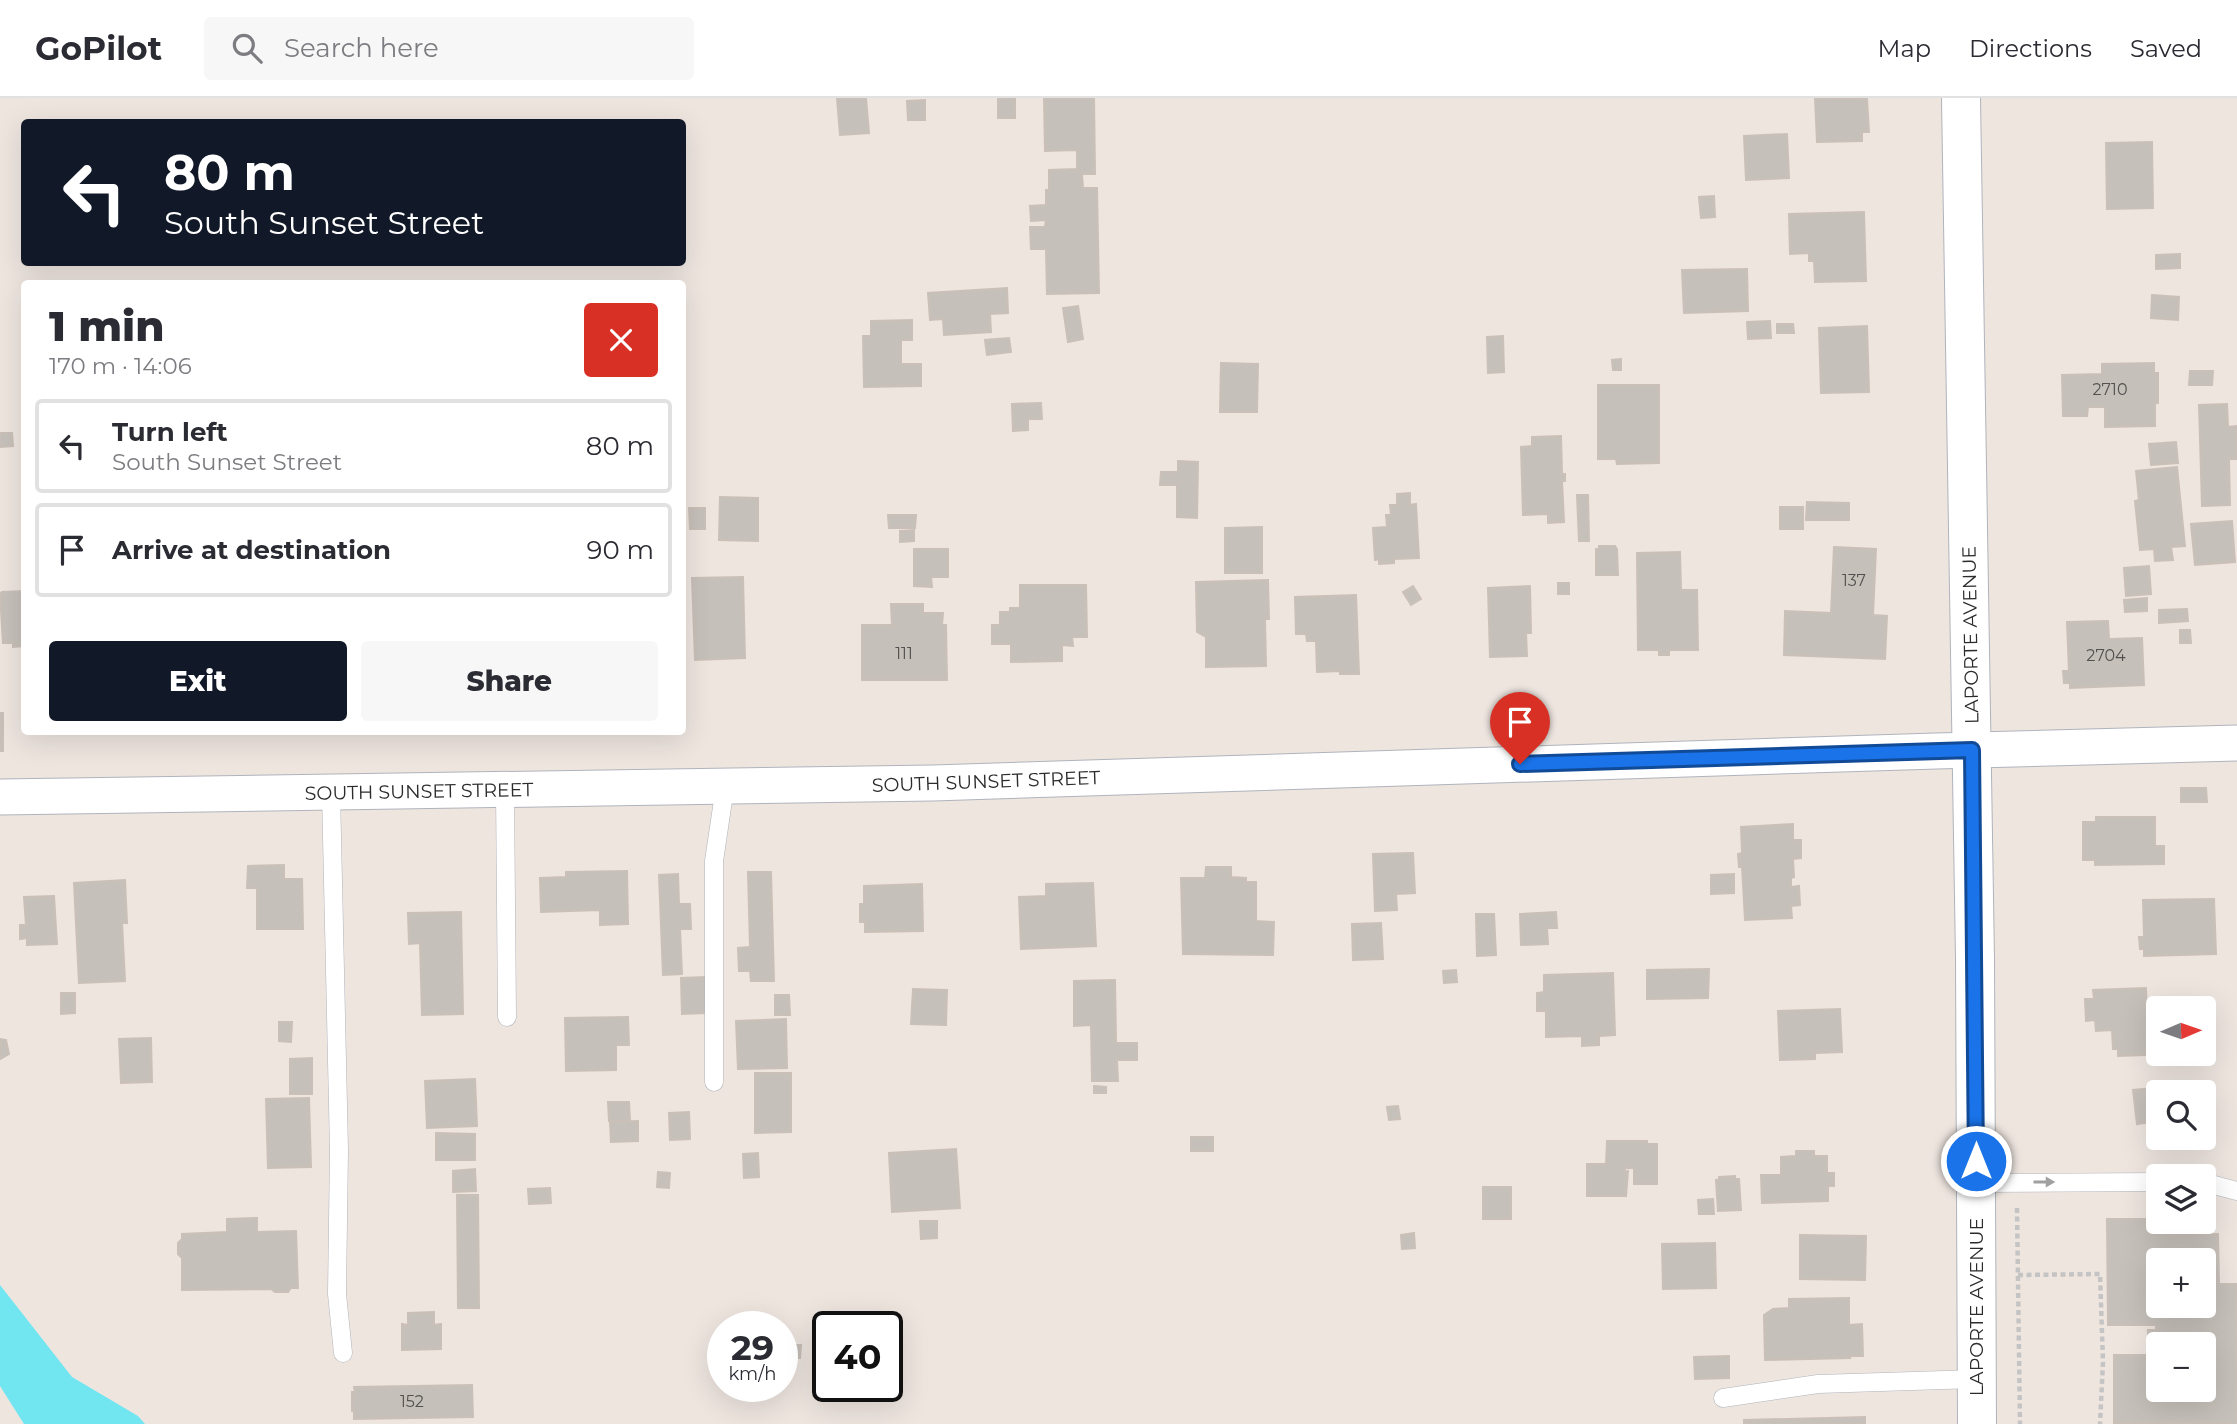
<!DOCTYPE html>
<meta charset="utf-8">
<style>
body{margin:0;font-family:Montserrat,sans-serif;background:#f7f7f7;color:#2b2b33;height:100vh;display:flex;flex-direction:column;font-size:26px;white-space:nowrap}
*{box-sizing:border-box;margin:0}
p{font-size:23px;color:#7c7c81}
.icon{flex:none;width:38px;height:38px;fill:none;stroke:currentColor;stroke-width:2;stroke-linecap:round;stroke-linejoin:round}
.map{position:relative;flex:1;overflow:hidden}
.panel{position:absolute;left:21px;top:182px;width:665px;height:455px;display:flex;flex-direction:column;background:#fff;border-radius:7px;box-shadow:0 7px 28px #0002}
.panel>*{flex:none}
.banner{position:absolute;left:21px;top:21px;width:665px;height:147px;border-radius:7px;box-shadow:0 7px 28px #0002;background:#111827;color:#fff;overflow:hidden}
.needle{width:46px;rotate:88deg}
.tools{position:absolute;left:2146px;top:898px;display:grid;gap:14px}
.tools a{display:grid;place-items:center;width:70px;height:70px;border-radius:7px;background:#fff;box-shadow:0 7px 28px #0002;font-size:35px}
.speed{position:absolute;left:707px;top:1213px;display:flex;gap:14px;font-size:35px;font-weight:700;text-align:center}
.speed>*{display:grid;place-content:center;width:91px;height:91px;border-radius:50%;background:#fff;box-shadow:0 7px 28px #0002;line-height:1}
.speed small{font-size:18px;font-weight:400}
.speed .limit{border:4px solid #111;border-radius:10px;background:#fff;color:#111}
.pin{position:absolute;display:grid;place-items:center;width:60px;height:60px;color:#fff;margin:-72px -30px;border-radius:50% 50% 50% 0;rotate:-45deg;box-shadow:0 0 7px #0007}
.pin .icon{rotate:45deg}
.me{position:absolute;width:77px;margin:-38px;rotate:0deg;stroke-linejoin:round;filter:drop-shadow(0 0 5px #0008)}
.turn{display:flex;align-items:center;gap:24px;height:147px;padding:0 28px;font-size:32px}
.turn .icon{width:91px;height:91px;stroke-width:2.5}
.turn b{display:block;font-size:49px;line-height:60px}
.round{display:grid;place-items:center;flex:none;width:74px;height:74px;border-radius:7px;background:#f7f7f7}
.headline{display:flex;align-items:center;justify-content:space-between;height:119px;padding:0 28px}
h1{font-size:42px;font-weight:800;line-height:52px}
.button{display:flex;gap:14px;margin-top:auto;padding:14px 28px}
.button a{flex:1;height:80px;border-radius:7px;background:#111827;color:#fff;font-size:28px;font-weight:800;line-height:80px;text-align:center}
.button a+a{background:#f7f7f7;color:#2b2b33}
ul{padding:0;list-style:none}
li{display:flex;align-items:center;gap:21px;height:94px;margin:0 14px 10px;padding:0 14px;border:4px solid #e1e1e2;border-radius:7px}
li div{flex:1}
li b{display:block;font-size:26px}
li em{font-style:normal}
header{display:flex;align-items:center;gap:42px;box-sizing:border-box;height:98px;padding:0 35px;background:#fff;border-bottom:2px solid #e1e1e2}
header strong{font-size:33px}
nav{display:flex;gap:38px;margin-inline-start:auto;font-size:24px}
.search{width:490px;height:63px;background:#f7f7f7;display:flex;align-items:center;gap:18px;box-sizing:border-box;padding:0 24px;border-radius:7px;color:#7c7c81;font-size:26px}
.map>svg:first-child{display:block}
</style>
<header>
<strong>GoPilot</strong>
<div class="search"><svg class="icon" aria-label="search" viewBox="0 0 24 24"><circle cx="10" cy="10" r="6"/><path d="M15 15l6 6"/></svg>Search here</div>
<nav><a>Map</a><a>Directions</a><a>Saved</a></nav>
</header>
<div class="map">
<svg width="2237" height="1326" viewBox="0 0 2237 1326">
<rect width="100%" height="100%" fill="#eee5df"/>
<!-- water -->
<polygon fill="#71e6f1" points="0,1187 72,1279 138,1318 145,1326 24,1326 0,1288"/>
<!-- building -->
<g fill="#c6c0ba" stroke="#cac0b8" stroke-width="2" fill-rule="evenodd">
<polygon points="837,0 866,0 869,35 840,37"/>
<rect x="998" y="0" width="17" height="20"/>
<polygon points="1044,0 1094,0 1095,76 1082,76 1083,90 1097,90 1099,195 1047,196 1046,151 1031,151 1030,129 1045,129 1046,122 1031,123 1030,108 1046,107 1046,92 1049,92 1049,72 1077,71 1077,52 1045,53"/>
<polygon points="1815,0 1867,1 1869,34 1862,34 1862,43 1817,44"/>
<polygon points="925,2 925,22 908,22 907,3"/>
<polygon points="1787,36 1789,80 1746,82 1744,38"/>
<polygon points="2152,44 2153,110 2107,111 2106,45"/>
<polygon points="1714,98 1715,119 1701,120 1699,99"/>
<polygon points="1864,114 1866,183 1815,184 1814,163 1809,163 1809,155 1790,156 1789,116"/>
<polygon points="2180,156 2180,170 2156,171 2156,157"/>
<polygon points="1747,171 1748,213 1684,215 1682,172"/>
<polygon points="1007,190 1008,215 990,216 991,234 944,237 943,221 930,222 928,195"/>
<polygon points="2152,197 2179,199 2178,222 2151,220"/>
<polygon points="1078,208 1083,241 1068,244 1063,210"/>
<polygon points="912,222 912,242 901,242 901,266 921,266 921,288 864,289 863,238 871,238 871,223"/>
<polygon points="1770,223 1771,240 1748,241 1747,224"/>
<polygon points="1777,226 1793,226 1794,235 1777,235"/>
<polygon points="1867,228 1869,294 1821,295 1819,230"/>
<polygon points="1503,238 1504,274 1488,275 1487,239"/>
<polygon points="1009,240 1011,254 987,257 985,242"/>
<polygon points="1621,261 1621,272 1613,272 1612,262"/>
<polygon points="1221,265 1258,266 1257,314 1220,314"/>
<polygon points="2154,265 2154,275 2158,275 2158,305 2155,305 2155,328 2105,329 2105,309 2088,309 2087,318 2063,318 2062,277 2102,276 2102,266"/>
<polygon points="2190,273 2213,273 2212,287 2189,287"/>
<polygon points="1598,287 1659,287 1659,365 1617,366 1616,361 1598,361"/>
<polygon points="1041,305 1042,321 1028,321 1028,332 1013,333 1012,306"/>
<polygon points="2227,306 2228,329 2237,328 2237,361 2229,361 2230,407 2202,408 2199,307"/>
<polygon points="0,335 12,335 13,348 0,349"/>
<polygon points="1561,338 1562,376 1565,376 1565,383 1562,383 1564,424 1548,425 1548,416 1523,417 1521,349 1532,348 1532,339"/>
<polygon points="2176,344 2178,365 2151,367 2149,346"/>
<rect x="22" y="354" width="2" height="52"/>
<polygon points="1178,363 1198,364 1197,420 1177,419 1177,387 1160,387 1161,374 1178,374"/>
<polygon points="2177,369 2185,448 2171,449 2173,462 2155,463 2154,451 2140,452 2135,403 2139,402 2136,373"/>
<polygon points="1410,395 1410,407 1416,406 1419,460 1394,461 1394,465 1379,466 1379,461 1375,462 1373,430 1387,429 1386,417 1391,417 1390,407 1397,407 1397,396"/>
<polygon points="1577,397 1588,397 1589,443 1579,443"/>
<polygon points="720,399 758,400 758,443 719,442"/>
<polygon points="1807,404 1849,405 1849,422 1806,422"/>
<rect x="1780" y="409" width="23" height="22"/>
<polygon points="689,410 705,410 705,431 690,431"/>
<polygon points="888,417 916,417 915,430 889,430"/>
<polygon points="2232,423 2235,464 2195,467 2191,426"/>
<polygon points="1262,429 1262,475 1225,475 1225,430"/>
<polygon points="914,432 914,443 900,444 900,433"/>
<polygon points="1599,448 1615,448 1617,451 1618,477 1596,477 1596,451 1599,451"/>
<polygon points="1834,449 1876,451 1873,517 1887,518 1885,561 1784,557 1785,513 1831,515"/>
<polygon points="914,451 948,451 948,479 931,479 932,489 914,488"/>
<polygon points="1680,454 1681,492 1697,492 1698,552 1669,552 1669,557 1659,557 1659,552 1638,552 1637,455"/>
<polygon points="2149,468 2151,496 2126,498 2124,470"/>
<polygon points="743,479 745,560 695,562 692,480"/>
<polygon points="1268,482 1269,521 1265,521 1266,568 1206,569 1206,539 1197,534 1196,484"/>
<rect x="1558" y="485" width="11" height="11"/>
<polygon points="1020,487 1086,487 1087,539 1072,539 1073,548 1062,547 1062,563 1011,564 1011,546 992,546 992,527 1000,527 1000,514 1010,514 1010,510 1020,510"/>
<polygon points="1413,488 1421,501 1411,507 1403,494"/>
<polygon points="1530,488 1531,535 1526,535 1527,558 1490,559 1488,490"/>
<polygon points="24,493 24,548 13,549 13,545 3,545 0,496 2,494"/>
<polygon points="1356,497 1359,576 1340,576 1340,573 1317,574 1316,543 1307,543 1306,536 1296,536 1295,499"/>
<polygon points="2147,500 2147,513 2125,514 2124,502"/>
<polygon points="891,506 923,506 923,515 943,515 942,527 946,527 947,582 862,582 862,527 892,527"/>
<polygon points="2187,511 2188,523 2159,525 2159,512"/>
<polygon points="2108,523 2109,541 2142,540 2144,587 2070,590 2070,585 2064,585 2063,573 2069,573 2067,524"/>
<polygon points="2180,532 2190,532 2191,545 2180,545"/>
<rect x="0" y="615" width="3" height="38"/>
<polygon points="2181,690 2206,690 2207,704 2181,704"/>
<polygon points="2096,719 2155,719 2155,748 2164,748 2164,766 2095,767 2095,762 2083,762 2083,724 2096,724"/>
<polygon points="1793,726 1793,742 1801,742 1801,760 1793,761 1794,779 1791,780 1791,789 1799,788 1800,807 1791,808 1792,820 1745,822 1742,769 1739,769 1738,756 1742,755 1741,729"/>
<polygon points="1413,755 1415,795 1396,796 1397,812 1375,813 1373,756"/>
<polygon points="284,767 284,781 302,781 303,831 257,831 257,790 247,790 248,768"/>
<polygon points="1206,769 1231,769 1231,779 1246,780 1246,784 1256,784 1256,823 1274,824 1273,857 1183,856 1181,780 1205,780"/>
<polygon points="627,773 628,826 600,827 600,812 541,814 540,780 566,779 566,774"/>
<polygon points="748,774 771,774 774,883 751,883 750,873 739,873 738,850 750,849"/>
<polygon points="678,776 679,806 690,806 691,831 680,831 682,876 663,877 659,777"/>
<polygon points="1734,776 1734,795 1711,796 1711,777"/>
<polygon points="125,782 127,825 122,825 125,883 79,885 74,785"/>
<polygon points="1093,785 1096,848 1021,851 1019,799 1046,798 1046,786"/>
<polygon points="922,786 923,833 865,834 865,824 860,824 860,806 864,806 864,788"/>
<polygon points="54,798 57,846 27,847 27,840 20,841 20,827 26,827 24,799"/>
<polygon points="2214,801 2216,856 2144,858 2144,851 2140,851 2139,839 2144,839 2143,802"/>
<polygon points="461,814 463,916 422,917 420,845 409,846 408,815"/>
<polygon points="1556,814 1557,830 1547,830 1548,846 1521,847 1520,816"/>
<polygon points="1476,816 1494,816 1496,857 1477,858"/>
<polygon points="1381,825 1383,861 1353,862 1352,826"/>
<polygon points="1709,871 1708,900 1647,901 1647,872"/>
<polygon points="1456,872 1457,884 1444,885 1443,873"/>
<polygon points="1613,875 1615,937 1599,938 1599,947 1582,948 1582,938 1546,939 1546,913 1537,913 1537,895 1544,894 1544,877"/>
<polygon points="706,879 706,915 682,916 681,880"/>
<polygon points="1115,882 1116,945 1137,945 1137,962 1117,962 1118,983 1092,983 1091,927 1074,928 1074,883"/>
<polygon points="2146,890 2147,921 2153,921 2154,949 2145,950 2145,957 2118,958 2118,951 2113,951 2112,932 2096,933 2095,922 2086,923 2085,901 2094,901 2093,892"/>
<polygon points="913,891 947,892 946,927 911,926"/>
<polygon points="61,895 75,895 75,915 61,916"/>
<polygon points="775,897 789,897 790,917 775,917"/>
<polygon points="1840,911 1842,954 1815,955 1815,961 1780,962 1778,913"/>
<polygon points="628,919 629,947 616,947 616,972 566,973 565,920"/>
<polygon points="786,921 787,970 738,971 736,923"/>
<polygon points="279,924 292,924 291,944 279,943"/>
<polygon points="151,940 152,984 121,985 119,941"/>
<polygon points="0,941 6,942 9,956 0,961"/>
<polygon points="312,960 312,996 290,996 290,961"/>
<polygon points="755,975 791,975 791,1034 755,1035"/>
<polygon points="475,981 477,1028 427,1030 425,983"/>
<polygon points="1094,988 1106,989 1106,995 1094,995"/>
<polygon points="2165,989 2166,994 2158,994 2158,1023 2137,1026 2133,992"/>
<polygon points="2211,992 2213,1027 2203,1028 2203,994 2193,994"/>
<polygon points="309,1000 311,1069 268,1070 266,1001"/>
<polygon points="608,1004 629,1004 630,1022 609,1023"/>
<polygon points="1398,1008 1400,1021 1389,1022 1387,1009"/>
<polygon points="689,1014 690,1041 670,1042 669,1015"/>
<polygon points="638,1023 638,1043 611,1044 610,1024"/>
<polygon points="436,1035 475,1036 475,1062 436,1062"/>
<rect x="1191" y="1039" width="22" height="14"/>
<polygon points="1607,1043 1647,1043 1647,1046 1657,1046 1657,1086 1634,1086 1634,1070 1625,1070 1625,1074 1628,1073 1626,1098 1587,1098 1587,1066 1606,1066"/>
<polygon points="956,1051 960,1110 892,1114 889,1055"/>
<polygon points="1796,1053 1814,1053 1814,1058 1827,1058 1827,1075 1834,1075 1834,1088 1828,1088 1828,1103 1762,1105 1761,1077 1781,1077 1781,1059 1796,1058"/>
<polygon points="758,1055 759,1079 744,1080 743,1056"/>
<polygon points="475,1071 476,1093 453,1094 453,1073"/>
<polygon points="658,1074 670,1075 669,1090 657,1089"/>
<polygon points="1735,1078 1735,1081 1739,1081 1741,1112 1718,1113 1716,1082 1719,1082 1719,1079"/>
<rect x="1483" y="1089" width="28" height="32"/>
<polygon points="550,1090 551,1105 529,1106 528,1091"/>
<polygon points="457,1097 478,1097 479,1210 458,1210"/>
<polygon points="1713,1101 1714,1116 1699,1116 1698,1102"/>
<polygon points="257,1120 257,1134 296,1133 298,1190 291,1190 288,1194 275,1194 271,1191 182,1192 182,1160 178,1156 178,1145 182,1141 182,1136 227,1134 227,1121"/>
<path d="M 2107,1121 L 2158,1121 L 2158,1124 L 2167,1124 L 2167,1137 L 2218,1136 L 2219,1186 L 2237,1186 L 2237,1326 L 2114,1325 L 2114,1257 L 2155,1257 L 2156,1248 L 2148,1248 L 2148,1232 L 2156,1232 L 2156,1227 L 2108,1227 ZM 2158,1162 L 2203,1162 L 2203,1208 L 2158,1208 ZM 2158,1246 L 2203,1246 L 2203,1292 L 2158,1292 Z"/>
<polygon points="920,1123 937,1123 937,1140 921,1141"/>
<polygon points="1414,1135 1415,1150 1402,1151 1401,1137"/>
<polygon points="1800,1137 1866,1138 1865,1182 1800,1181"/>
<polygon points="1715,1145 1716,1190 1663,1191 1662,1146"/>
<polygon points="1849,1200 1849,1227 1862,1226 1863,1258 1849,1258 1850,1260 1765,1262 1764,1217 1773,1211 1789,1210 1789,1201"/>
<polygon points="434,1214 434,1227 441,1226 441,1251 402,1252 402,1226 408,1227 408,1215"/>
<polygon points="784,1247 801,1247 800,1260 784,1260"/>
<polygon points="1729,1258 1729,1280 1695,1281 1694,1259"/>
<polygon points="472,1287 473,1319 354,1321 354,1313 352,1313 352,1294 355,1294 354,1289"/>
<polygon points="1865,1319 1865,1326 1744,1326 1744,1322"/>
</g>
<g fill="none" stroke-linecap="round" stroke-linejoin="round">
<!-- service casing -->
<g stroke="#afb4bc" stroke-width="19">
<g id="service">
<polyline points="505,692 507,919"/>
<polyline points="331,694 339,1052 337,1196 343,1255"/>
<polyline points="714,984 714,763 725,689"/>
<polyline points="2203,1084 2237,1093"/>
<polyline points="1975,1085 2158,1084"/>
<polyline points="1723,1300 1818,1286 1976,1281"/>
</g>
</g>
<!-- minor casing -->
<g stroke="#afb4bc" stroke-width="37">
<polyline id="minor" points="0,699 933,685 1936,653 2237,645"/>
</g>
<!-- tertiary casing -->
<g stroke="#afb4bc" stroke-width="40">
<polyline id="tertiary" points="1961,0 1975,861 1977,1326"/>
</g>
<!-- path -->
<g stroke="#c4c4c4" stroke-width="4.5" stroke-dasharray="5 3.5" stroke-linecap="butt">
<polyline points="2017,1110 2020,1326"/>
<polyline points="2018,1177 2100,1176 2103,1264 2100,1326"/>
</g>
<!-- service -->
<use href="#service" stroke="#fff" stroke-width="18"/>
<!-- minor -->
<use href="#minor" stroke="#fff" stroke-width="35"/>
<!-- tertiary -->
<use href="#tertiary" stroke="#fff" stroke-width="38"/>
</g>
<!-- one-way arrows -->
<defs><path id="oneway-solid" d="M-6-.8H1V-3.2L6.5 0L1 3.2V.8H-6Z" transform="scale(1.75)"/></defs>
<use fill="#a0a0a0" href="#oneway-solid" transform="translate(2044 1084)"/>
<g fill="none" stroke-linecap="round" stroke-linejoin="round">
<!-- route casing -->
<g stroke="#114b97" stroke-width="18">
<polyline id="route" points="1520,666 1972,652 1976,1063"/>
</g>
<!-- route -->
<use href="#route" stroke="#1a73e8" stroke-width="12"/>
</g>
<g text-anchor="middle" stroke-width="7" stroke-linejoin="round" paint-order="stroke">
<!-- number labels -->
<g font-size="16" fill="#525150">
<text x="2110" y="297">2710</text>
<text x="1854" y="488">137</text>
<text x="904" y="561">111</text>
<text x="2106" y="563">2704</text>
<text x="412" y="1309">152</text>
</g>
<!-- street labels -->
<g font-size="19" fill="#2c2c2c" stroke="#fff">
<text transform="translate(1970 537) rotate(-91)" y="7">LAPORTE AVENUE</text>
<text transform="translate(986 683) rotate(-2)" y="7">SOUTH SUNSET STREET</text>
<text transform="translate(419 693) rotate(-1)" y="7">SOUTH SUNSET STREET</text>
<text transform="translate(1976 1209) rotate(-90)" y="7">LAPORTE AVENUE</text>
</g>
</g>
</svg>
<div class="tools">
<a><svg class="needle" viewBox="-14 -14 28 28"><path d="M0-13l5 13h-10z" fill="#e53935"/><path d="M0 13l5-13h-10z" fill="#7c7c81"/></svg></a>
<a><svg class="icon" aria-label="search" viewBox="0 0 24 24"><circle cx="10" cy="10" r="6"/><path d="M15 15l6 6"/></svg></a>
<a><svg class="icon" aria-label="layers" viewBox="0 0 24 24"><path d="M12 4l9 5-9 5-9-5zM3 14l9 5 9-5"/></svg></a>
<a>+</a>
<a>−</a>
</div>
<div class="speed"><div>29<small>km/h</small></div><div class="limit">40</div></div>
<div class="pin" style="left:1520px;top:666px;background:#d93025"><svg class="icon" aria-label="arrive" viewBox="0 0 24 24"><path d="M6 21V4h12l-3 4 3 4H6"/></svg></div>
<svg class="me" style="left:1976px;top:1063px" viewBox="-20 -20 40 40"><circle r="17" fill="#1a73e8" stroke="#fff" stroke-width="3"/><path d="M0-11L8 9 0 5-8 9z" fill="#fff"/></svg>
<div class="banner">
<div class="turn"><svg class="icon" aria-label="left" viewBox="0 0 24 24"><path d="M17 20v-9H6M10 6l-5 5 5 5"/></svg><div><b>80 m</b>South Sunset Street</div></div>
</div>
<section class="panel">
<div class="headline"><div><h1>1 min</h1><p>170 m · 14:06</p></div><a class="round" style="background:#d93025;color:#fff"><svg class="icon" aria-label="close" viewBox="0 0 24 24"><path d="M6 6l12 12M18 6L6 18"/></svg></a></div>
<ul>
<li><svg class="icon" aria-label="left" viewBox="0 0 24 24"><path d="M17 20v-9H6M10 6l-5 5 5 5"/></svg><div><b>Turn left</b><p>South Sunset Street</p></div><em>80 m</em></li>
<li><svg class="icon" aria-label="arrive" viewBox="0 0 24 24"><path d="M6 21V4h12l-3 4 3 4H6"/></svg><div><b>Arrive at destination</b></div><em>90 m</em></li>
</ul>
<div class="button"><a>Exit</a><a>Share</a></div>
</section>
</div>
